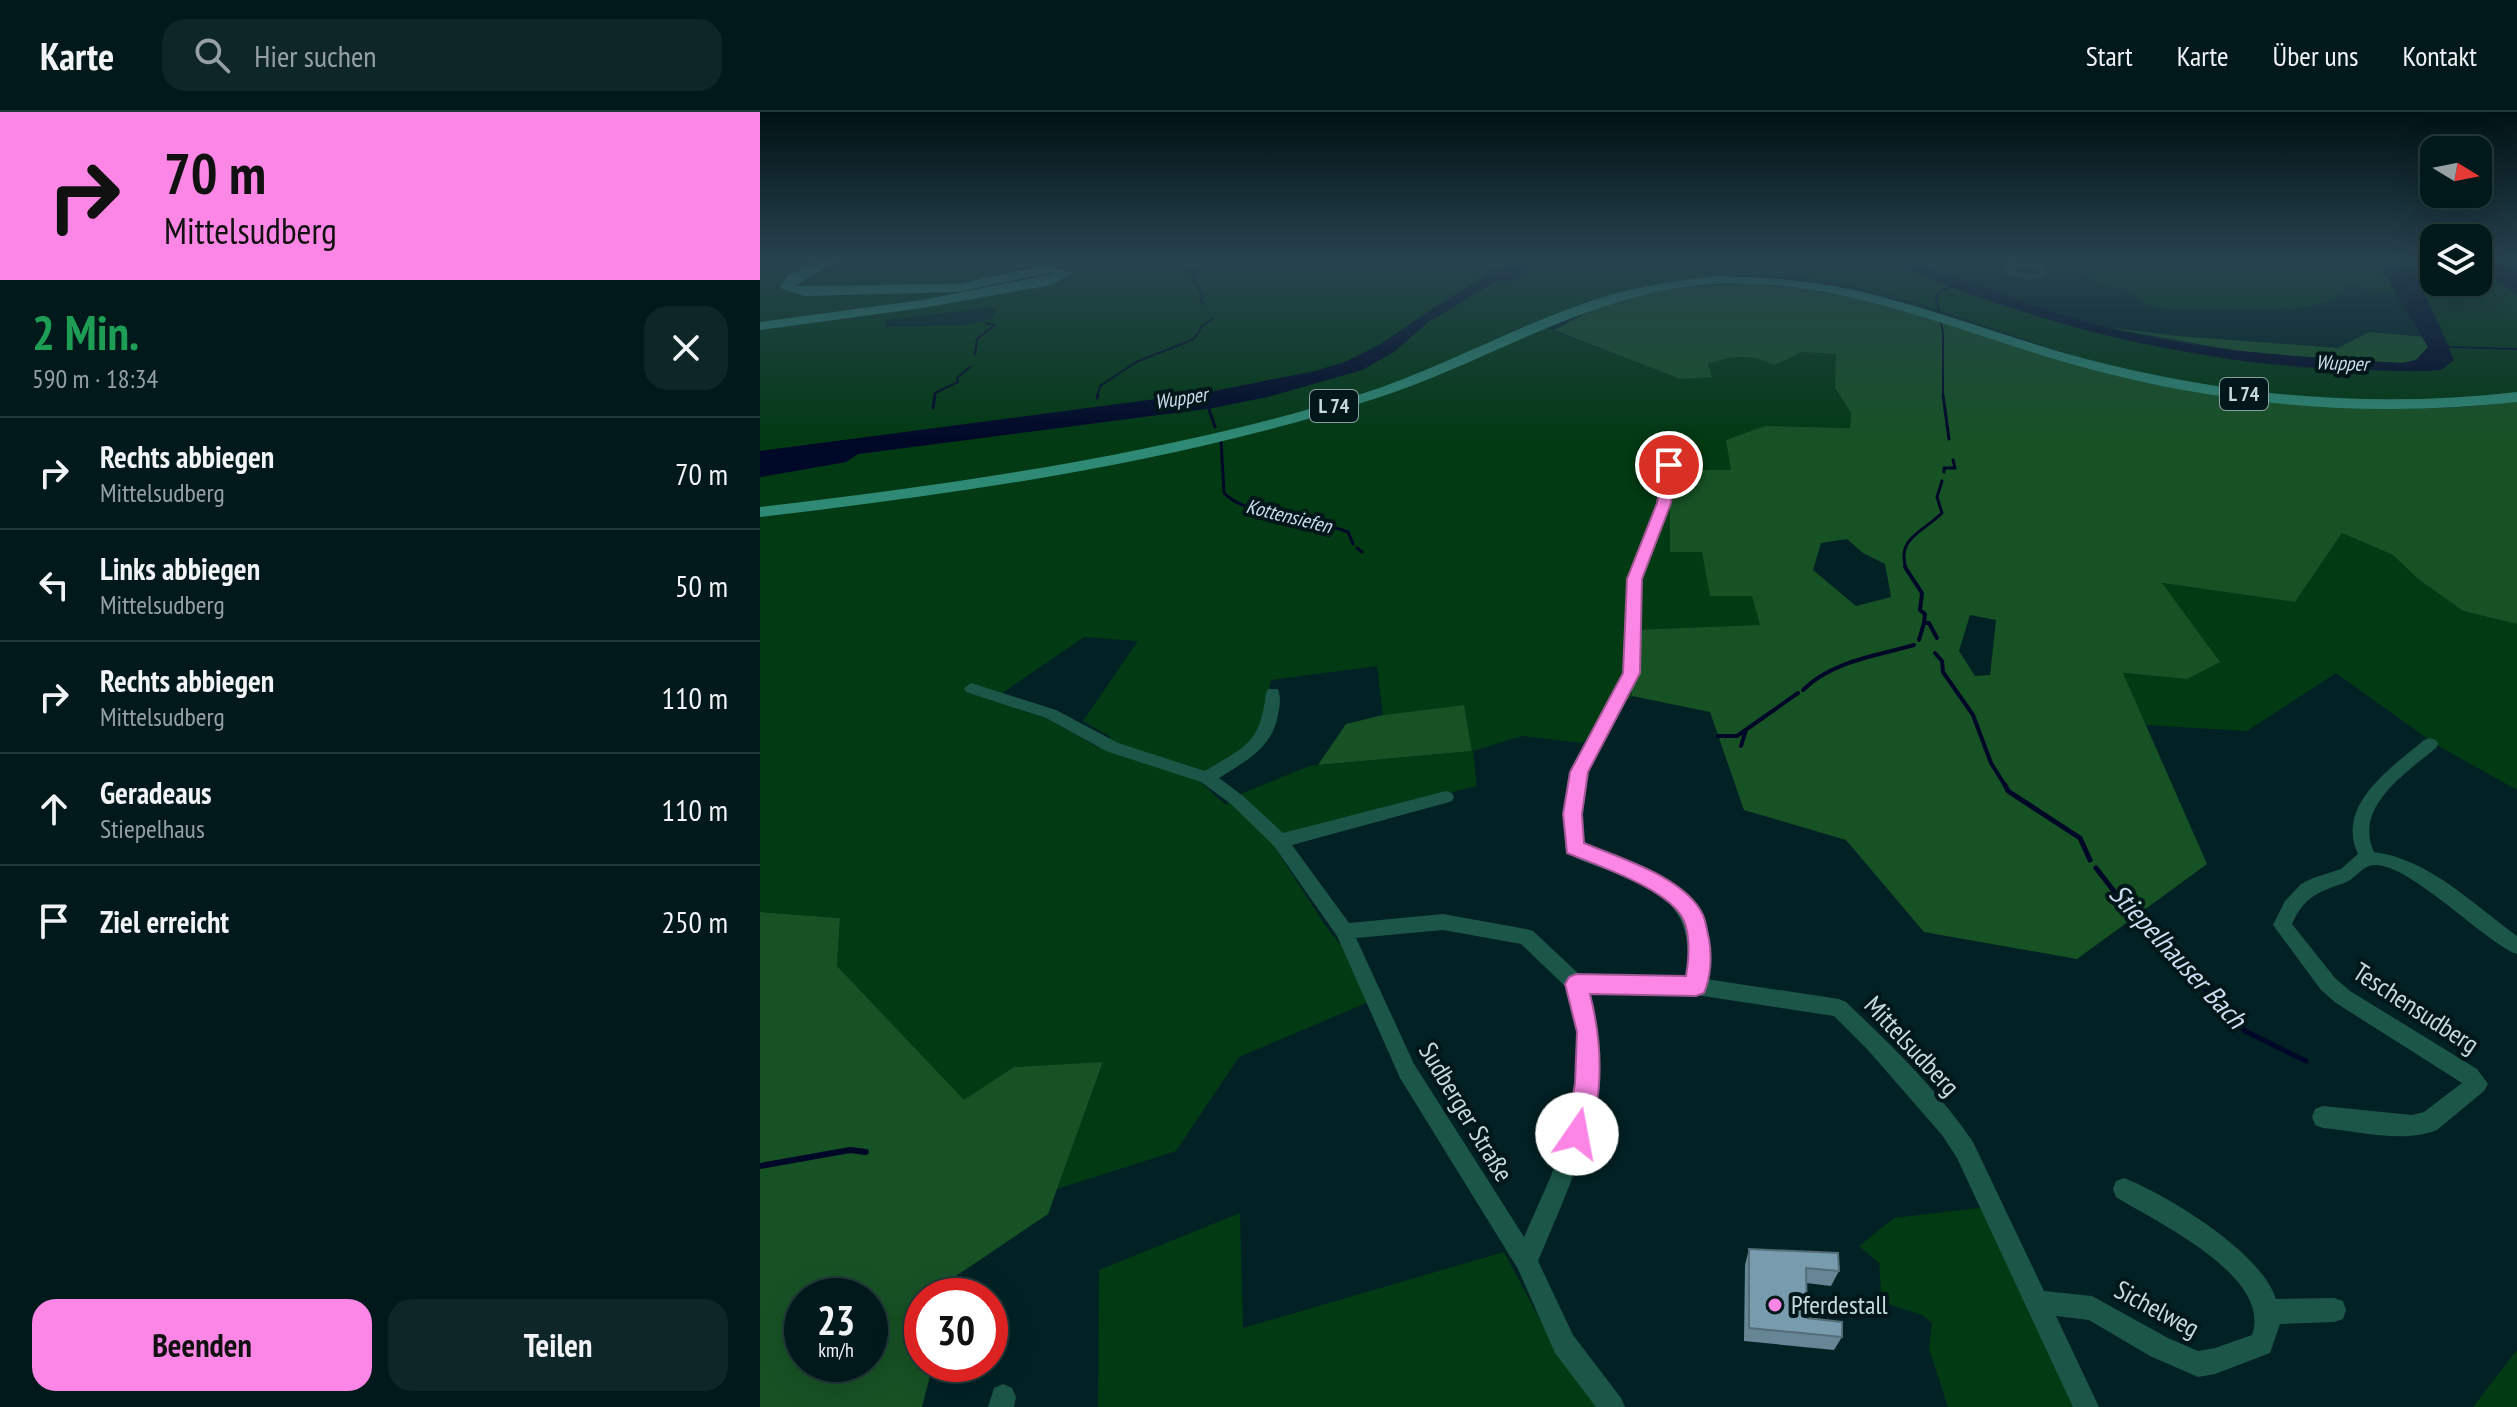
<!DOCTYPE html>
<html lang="de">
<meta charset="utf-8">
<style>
body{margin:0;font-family:"PT Sans Narrow",sans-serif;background:#0f2628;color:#f1f3f6;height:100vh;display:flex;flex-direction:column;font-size:30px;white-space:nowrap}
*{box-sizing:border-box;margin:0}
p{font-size:26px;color:#96a0a3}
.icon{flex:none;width:44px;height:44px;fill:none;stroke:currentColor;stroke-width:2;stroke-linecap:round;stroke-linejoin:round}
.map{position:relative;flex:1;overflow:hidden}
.side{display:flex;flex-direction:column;background:#01191b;width:760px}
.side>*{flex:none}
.hud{background:#fb86e5;color:#111;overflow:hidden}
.needle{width:52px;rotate:100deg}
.fabs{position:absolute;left:1660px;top:24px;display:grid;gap:16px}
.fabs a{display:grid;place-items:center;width:72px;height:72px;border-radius:16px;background:#01191b;box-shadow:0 8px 32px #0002,0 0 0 2px #23383a;font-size:40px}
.speed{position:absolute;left:24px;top:1166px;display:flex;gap:16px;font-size:40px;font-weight:700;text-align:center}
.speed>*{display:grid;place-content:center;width:104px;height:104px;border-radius:50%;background:#01191b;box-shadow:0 8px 32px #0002,0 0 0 2px #23383a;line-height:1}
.speed small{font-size:20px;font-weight:400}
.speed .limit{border:12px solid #d22;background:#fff;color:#111}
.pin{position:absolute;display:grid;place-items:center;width:68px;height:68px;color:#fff;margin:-34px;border:4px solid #fff;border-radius:50%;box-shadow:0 2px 8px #0007}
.me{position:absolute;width:88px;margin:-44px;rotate:12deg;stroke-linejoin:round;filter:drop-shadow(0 0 6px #0008)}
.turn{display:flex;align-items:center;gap:28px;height:168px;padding:0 32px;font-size:36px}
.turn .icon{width:104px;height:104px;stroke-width:2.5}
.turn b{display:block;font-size:56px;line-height:68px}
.round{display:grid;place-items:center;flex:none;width:84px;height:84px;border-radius:24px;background:#0f2628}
.summary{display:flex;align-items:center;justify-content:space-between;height:136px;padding:0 32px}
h1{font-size:48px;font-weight:600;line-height:60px;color:#1e9e55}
.cta{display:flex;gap:16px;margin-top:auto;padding:16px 32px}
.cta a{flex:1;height:92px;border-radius:24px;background:#fb86e5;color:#111;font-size:32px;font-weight:600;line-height:92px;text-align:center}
.cta a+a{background:#0f2628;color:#f1f3f6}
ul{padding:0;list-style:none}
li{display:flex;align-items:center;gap:24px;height:112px;padding:0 32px;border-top:2px solid #23383a}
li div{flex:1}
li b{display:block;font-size:30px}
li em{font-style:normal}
header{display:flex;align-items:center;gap:48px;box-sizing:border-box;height:112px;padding:0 40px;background:#01191b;border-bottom:2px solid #23383a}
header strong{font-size:38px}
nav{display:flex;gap:44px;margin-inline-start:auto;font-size:28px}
.search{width:560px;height:72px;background:#0f2628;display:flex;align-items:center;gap:20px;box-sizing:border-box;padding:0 28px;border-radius:24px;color:#96a0a3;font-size:30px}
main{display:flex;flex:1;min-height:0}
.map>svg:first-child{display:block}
</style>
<header>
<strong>Karte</strong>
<div class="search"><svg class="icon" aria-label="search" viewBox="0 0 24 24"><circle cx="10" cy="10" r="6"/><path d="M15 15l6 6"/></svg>Hier suchen</div>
<nav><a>Start</a><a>Karte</a><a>Über uns</a><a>Kontakt</a></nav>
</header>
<main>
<section class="side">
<div class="hud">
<div class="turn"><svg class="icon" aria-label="right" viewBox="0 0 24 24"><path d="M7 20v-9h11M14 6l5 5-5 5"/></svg><div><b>70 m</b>Mittelsudberg</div></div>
</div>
<div class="summary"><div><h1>2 Min.</h1><p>590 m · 18:34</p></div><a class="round"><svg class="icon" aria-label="close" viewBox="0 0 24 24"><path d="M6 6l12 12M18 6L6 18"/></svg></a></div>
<ul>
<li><svg class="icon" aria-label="right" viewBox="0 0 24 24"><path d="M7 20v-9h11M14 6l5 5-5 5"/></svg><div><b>Rechts abbiegen</b><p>Mittelsudberg</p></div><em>70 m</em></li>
<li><svg class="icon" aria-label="left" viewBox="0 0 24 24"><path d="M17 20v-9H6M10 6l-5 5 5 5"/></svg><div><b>Links abbiegen</b><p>Mittelsudberg</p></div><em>50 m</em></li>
<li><svg class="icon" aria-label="right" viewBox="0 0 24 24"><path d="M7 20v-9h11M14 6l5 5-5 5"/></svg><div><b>Rechts abbiegen</b><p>Mittelsudberg</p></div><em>110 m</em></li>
<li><svg class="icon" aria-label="ahead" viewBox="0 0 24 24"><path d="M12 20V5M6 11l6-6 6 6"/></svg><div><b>Geradeaus</b><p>Stiepelhaus</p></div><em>110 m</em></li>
<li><svg class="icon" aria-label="arrive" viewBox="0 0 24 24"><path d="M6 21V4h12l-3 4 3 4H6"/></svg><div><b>Ziel erreicht</b></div><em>250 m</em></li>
</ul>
<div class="cta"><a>Beenden</a><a>Teilen</a></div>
</section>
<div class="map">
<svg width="1757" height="1295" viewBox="0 0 1757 1295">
<rect width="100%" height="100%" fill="#012124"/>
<!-- green -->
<g fill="#023a13" fill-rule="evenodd">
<path d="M 0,146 L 756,146 L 675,195 L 621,232 L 585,250 L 555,259 L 450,280 L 0,339 ZM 236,195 L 233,206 L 207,213 L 125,215 L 125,208 Z"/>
<path d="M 781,146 L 1120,146 L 1222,186 L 1365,228 L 1474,248 L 1542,256 L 1681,258 L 1690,235 L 1648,146 L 1674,146 L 1674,170 L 1718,170 L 1718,146 L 1757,146 L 1757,281 C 1719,285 1681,290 1643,291 C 1562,292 1475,281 1396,265 C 1291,244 1194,196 1090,174 C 979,151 880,167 778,213 L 920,267 L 951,265 L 948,252 C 973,243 989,242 1014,253 L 1043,240 L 1077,242 L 1075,276 L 1091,301 L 1090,316 L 1005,314 L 971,358 L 943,440 L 992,484 L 1001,513 L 871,518 L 872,584 L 822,631 L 762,624 L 713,639 L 717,674 L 508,725 L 567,816 L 588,842 L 611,889 L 479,945 L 416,1039 L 297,1077 L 343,951 L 254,955 L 204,989 L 77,854 L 80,806 L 0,800 L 0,365 L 86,350 L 98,342 L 452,296 L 507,285 L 602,258 L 634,240 L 667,211 L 721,178 L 736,169 L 754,169 L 782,150 ZM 324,525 L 378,529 L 323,609 L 351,625 L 339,636 L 288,607 L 232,588 ZM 617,554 L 623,603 L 704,593 L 712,639 L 549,654 L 483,681 L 466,693 L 438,668 L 500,625 L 511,568 Z"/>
<polygon points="1326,146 1615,146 1640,183 1589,174 1573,188 1537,197 1409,198 1387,193 1367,178 1343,174 1325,162"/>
<polygon points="1582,421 1633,443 1658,467 1703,499 1757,512 1757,678 1675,632 1576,561 1487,619 1386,613 1362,561 1427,567 1401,471 1535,490"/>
<polygon points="1227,1095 1319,1295 1188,1295 1169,1237 1172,1211 1162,1203 1122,1190 1119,1151 1099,1134 1134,1106"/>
<polygon points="480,1101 483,1216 744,1140 800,1245 837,1295 338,1295 339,1158"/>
<polygon points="1757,1238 1757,1295 1713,1295"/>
</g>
<!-- forest -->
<g fill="#175225" fill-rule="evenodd">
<path d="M 992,172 C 1132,180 1261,238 1396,271 C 1423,278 1452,279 1480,283 C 1572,295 1664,303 1757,289 L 1757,512 L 1703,499 L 1658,467 L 1633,443 L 1582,421 L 1535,490 L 1402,471 L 1460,550 L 1427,567 L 1363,561 L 1447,752 L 1317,847 L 1164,820 L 1086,728 L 984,698 L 950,600 L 872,584 L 870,518 L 1000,513 L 992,484 L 950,484 L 942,440 L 910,440 L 910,358 L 971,358 L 966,328 L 1005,314 L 1090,316 L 1091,301 L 1075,276 L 1076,242 L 1043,240 L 1014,253 C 990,242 973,243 948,252 L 952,265 L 920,267 L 794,218 C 805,213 815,206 827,201 C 880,177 934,173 992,172 ZM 1087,427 L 1103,441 L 1125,452 L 1131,485 L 1096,494 L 1053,458 L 1061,431 ZM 1210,503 L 1236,508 L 1230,563 L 1215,564 L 1199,539 Z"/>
<polygon points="1344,215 1417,224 1578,236 1609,220 1664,225 1668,235 1656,248 1642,251 1604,249 1489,241"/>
<polygon points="704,593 712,639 558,653 586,612 623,603"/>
<path d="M 0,800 L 80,806 L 77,854 L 204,988 L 254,955 L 343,950 L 288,1102 L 196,1164 L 191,1184 L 162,1184 L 162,1252 L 173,1252 L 162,1295 L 0,1295 ZM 110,1184 L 110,1252 L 42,1252 L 42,1184 Z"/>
</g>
<!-- water -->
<g fill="#000827">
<polygon points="781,146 782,150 754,169 736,169 721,178 667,211 634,240 602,258 507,285 452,296 98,342 86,350 0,365 0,339 450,280 555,259 585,250 621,232 675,195 754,147"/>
<path d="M 1120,146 L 1148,146 L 1173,158 C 1230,177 1288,200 1346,215 C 1442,240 1544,245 1642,251 L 1656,248 L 1668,235 L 1615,146 L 1648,146 L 1694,248 L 1681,258 C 1650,261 1620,258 1590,257 C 1428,252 1268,211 1120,146 Z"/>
<polygon points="1744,150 1757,151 1757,183 1740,171 1728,157"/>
</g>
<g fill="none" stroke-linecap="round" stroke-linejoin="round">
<!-- stream-far4 -->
<g stroke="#000827" stroke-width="2">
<polyline points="429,157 443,185 440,190 445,192"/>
<polyline points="430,161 437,157 437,152"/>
<polyline points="1688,235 1757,237"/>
<polyline points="215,242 217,227 235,213 226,211"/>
<polyline points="175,285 175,281 198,270 197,266 210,255"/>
<polyline points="337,285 340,274 376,250 434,227 442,214 452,207"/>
<polyline points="1183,285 1183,221 1176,186 1179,180 1195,173"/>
</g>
<!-- stream-far3 -->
<g stroke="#000827" stroke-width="3">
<polyline points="1183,283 1189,327"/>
<polyline points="337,286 338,283"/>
<polyline points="448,294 455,315"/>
<polyline points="173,296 175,283"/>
<path d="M 461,328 L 464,381 C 484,401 509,396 534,404 C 552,410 570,413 588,420 L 593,432"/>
<polyline points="1184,360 1184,356 1195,356 1193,348"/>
<polyline points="597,436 602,440"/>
<path d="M 1146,457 C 1136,426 1163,420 1182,401 L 1177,385 L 1182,369"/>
</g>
<!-- stream-far2 -->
<g stroke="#000827" stroke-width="4">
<polyline points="1145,455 1162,481 1160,498 1165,502 1164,511 1169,511 1177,526"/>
<polyline points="1159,528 1164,511"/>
<polyline points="1175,541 1182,549 1183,560 1213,603 1231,651 1246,675"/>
<path d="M 1043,578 C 1072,549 1116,544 1154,533"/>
<polyline points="958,624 977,624 1038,581"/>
<polyline points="981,634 986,618"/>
</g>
<!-- stream-far1 -->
<g stroke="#000827" stroke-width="5">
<polyline points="1245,673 1248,679 1320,726 1330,748"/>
<polyline points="1336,756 1367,796 1485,919 1546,949"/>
</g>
<!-- stream -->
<polyline stroke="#000827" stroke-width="6" points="0,1054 90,1038 106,1040"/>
<!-- street -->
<g fill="#1c5648" fill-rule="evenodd">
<path d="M 1225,146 C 1242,146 1258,152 1274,152 C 1283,152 1291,146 1301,146 L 1283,155 L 1287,159 L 1285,165 L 1267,168 L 1245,162 L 1243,155 L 1248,152 ZM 1257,154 L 1276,157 L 1278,161 L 1267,162 L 1252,158 Z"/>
<path d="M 915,337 L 921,340 L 915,353 L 910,391 L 881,467 L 879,561 L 827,660 L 821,702 L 823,732 C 835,740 849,744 863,749 C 925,774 952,796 946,867 L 1079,887 L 1086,890 C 1131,933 1178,978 1213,1030 L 1284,1179 L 1332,1184 L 1408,1226 L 1438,1239 L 1455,1236 L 1492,1223 C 1513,1164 1396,1110 1356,1085 L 1353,1077 L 1356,1069 L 1364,1066 C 1409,1084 1501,1140 1516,1187 L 1574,1186 L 1583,1189 L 1586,1198 L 1583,1207 L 1574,1210 L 1520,1212 L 1510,1241 L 1455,1262 L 1438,1265 L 1390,1244 L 1329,1208 L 1296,1204 L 1339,1295 L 1313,1295 L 1197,1046 L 1182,1023 L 1107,937 L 1074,904 L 936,883 L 828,881 C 858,975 814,1063 778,1149 L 813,1223 L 861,1286 L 865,1295 L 836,1295 L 795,1241 L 758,1157 L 640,966 L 577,824 L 514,734 L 471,692 L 441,670 L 346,639 L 286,606 L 206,580 L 204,576 L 211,571 L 296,598 L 358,631 L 445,659 C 486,634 500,632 506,581 L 508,577 L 518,577 C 521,585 520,594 518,603 C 512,636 486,649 459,666 L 483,684 L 523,721 L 686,679 L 692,681 L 694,685 L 692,689 L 686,691 L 532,733 L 589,811 L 683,802 L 766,817 L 773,819 L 820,863 L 927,865 C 934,794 904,779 842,756 C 829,751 813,748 805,735 L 805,702 L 811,660 L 865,561 L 867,467 L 898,391 L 903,353 L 911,338 ZM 683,818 L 761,832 L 808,877 L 815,902 L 819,950 L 810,1009 L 791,1064 L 764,1125 L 654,952 L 596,826 Z"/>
<path d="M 1670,626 L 1676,628 L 1678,632 L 1676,636 C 1646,661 1593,695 1614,740 C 1669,747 1714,793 1757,824 L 1757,842 C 1725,831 1641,742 1609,754 C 1600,757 1594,768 1584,771 C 1558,780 1544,785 1532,812 L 1575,866 L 1590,879 L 1717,957 L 1728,972 L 1724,979 L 1677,1018 C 1642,1032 1599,1019 1563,1016 L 1555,1013 L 1552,1005 L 1555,997 L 1563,994 L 1652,1003 L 1664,1000 L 1702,971 L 1576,891 L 1561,878 L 1513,813 L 1525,789 L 1541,772 L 1553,766 L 1581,757 L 1598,742 C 1575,693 1631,656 1664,628 Z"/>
<polygon points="243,1272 252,1276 256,1285 254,1295 228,1295 234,1276"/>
</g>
<!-- primary -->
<g fill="#2f8a75" fill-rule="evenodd">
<polygon points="65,146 82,146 34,174 198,172 288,153 312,161 291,173 162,196 0,218 0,210 162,188 294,162 288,161 198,180 44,184 20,176 27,164"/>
<path d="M 956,164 C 1003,165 1048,168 1094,178 C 1173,196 1248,226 1326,247 C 1468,284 1611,297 1757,280 L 1757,290 C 1605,307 1455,293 1308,251 C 1193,218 1078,166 956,172 C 833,178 728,251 614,287 C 415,351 206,381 0,405 L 0,395 C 202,371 406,342 601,282 C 690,254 771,204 861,180 C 892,172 924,168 956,164 Z"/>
</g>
</g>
<!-- wall -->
<polygon fill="#678695" points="989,1137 1079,1159 1071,1174 1046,1171 1047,1206 1082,1225 1074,1238 984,1229 985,1153"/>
<!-- building -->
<polygon fill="#789cad" stroke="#546d79" stroke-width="2" points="989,1137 1078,1141 1079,1159 1046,1156 1047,1206 1082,1210 1082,1225 989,1216"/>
<!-- sky -->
<linearGradient id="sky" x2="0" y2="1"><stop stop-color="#011214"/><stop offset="0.45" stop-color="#274350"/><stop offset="1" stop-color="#274350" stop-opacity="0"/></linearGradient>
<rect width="1757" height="328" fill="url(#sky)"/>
<!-- route -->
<path fill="#fb86e5" stroke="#a35795" stroke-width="2" d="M 909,349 L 916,353 L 911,391 L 882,467 L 880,561 L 828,660 L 822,702 L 824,731 C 859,746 926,765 943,803 C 946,810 947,819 949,827 C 952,844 951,865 944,881 L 936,884 L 830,882 C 842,929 845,984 826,1030 L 817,1034 L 808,1030 L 805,1022 L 815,972 L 817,920 L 805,872 L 809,865 L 816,862 L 926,864 C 929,846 931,826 924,809 C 910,777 838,754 807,741 L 803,702 L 810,660 L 863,561 L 867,467 L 897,391 L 903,353 Z"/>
<!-- markers -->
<circle fill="#fb86e5" stroke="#021719" stroke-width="3" cx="1015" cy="1193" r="8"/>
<g text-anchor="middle" stroke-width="8" stroke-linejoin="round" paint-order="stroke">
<!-- far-water labels -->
<g font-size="20" font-style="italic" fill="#cedcef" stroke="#021719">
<text transform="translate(1582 251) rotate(2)" y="7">Wupper</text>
<text transform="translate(421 286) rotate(-9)" y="7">Wupper</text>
<text transform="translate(529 404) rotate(14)" y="7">Kottensiefen</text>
</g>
<!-- shield labels -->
<g fill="#021719" stroke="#8aa0a2" stroke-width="2">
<rect x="1460" y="266" width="48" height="32" rx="6"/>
<rect x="550" y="278" width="48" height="32" rx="6"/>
</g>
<g font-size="20" font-weight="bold" fill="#c5dbdc">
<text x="1484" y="289">L 74</text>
<text x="574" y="301">L 74</text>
</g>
<!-- near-street labels -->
<g font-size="26" fill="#c5dbdc" stroke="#021719">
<text transform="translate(1656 896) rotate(33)" y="9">Teschensudberg</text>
<text transform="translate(1152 934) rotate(47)" y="9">Mittelsudberg</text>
<text transform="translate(706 1000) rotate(59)" y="9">Sudberger Straße</text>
<text transform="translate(1397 1197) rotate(28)" y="9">Sichelweg</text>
</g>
<!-- near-poi labels -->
<g font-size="26" fill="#c5dbdc" stroke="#021719" text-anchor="start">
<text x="1031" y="1202">Pferdestall</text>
</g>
<!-- near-water labels -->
<g font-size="28" font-style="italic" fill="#cedcef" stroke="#021719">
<text transform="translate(1418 844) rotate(47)" y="10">Stiepelhauser Bach</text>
</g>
</g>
</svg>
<div class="fabs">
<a><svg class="needle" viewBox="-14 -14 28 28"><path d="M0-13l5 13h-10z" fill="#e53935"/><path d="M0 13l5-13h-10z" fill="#96a0a3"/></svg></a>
<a><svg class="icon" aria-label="layers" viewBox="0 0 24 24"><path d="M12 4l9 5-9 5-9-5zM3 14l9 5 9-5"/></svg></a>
</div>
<div class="speed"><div>23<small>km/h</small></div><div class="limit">30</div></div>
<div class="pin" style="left:909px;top:353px;background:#d93025"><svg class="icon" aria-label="arrive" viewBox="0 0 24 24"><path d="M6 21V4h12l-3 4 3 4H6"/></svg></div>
<svg class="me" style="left:817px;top:1022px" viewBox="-20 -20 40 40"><circle r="19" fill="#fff"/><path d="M0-13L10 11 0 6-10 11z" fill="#fb86e5"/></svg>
</div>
</main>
